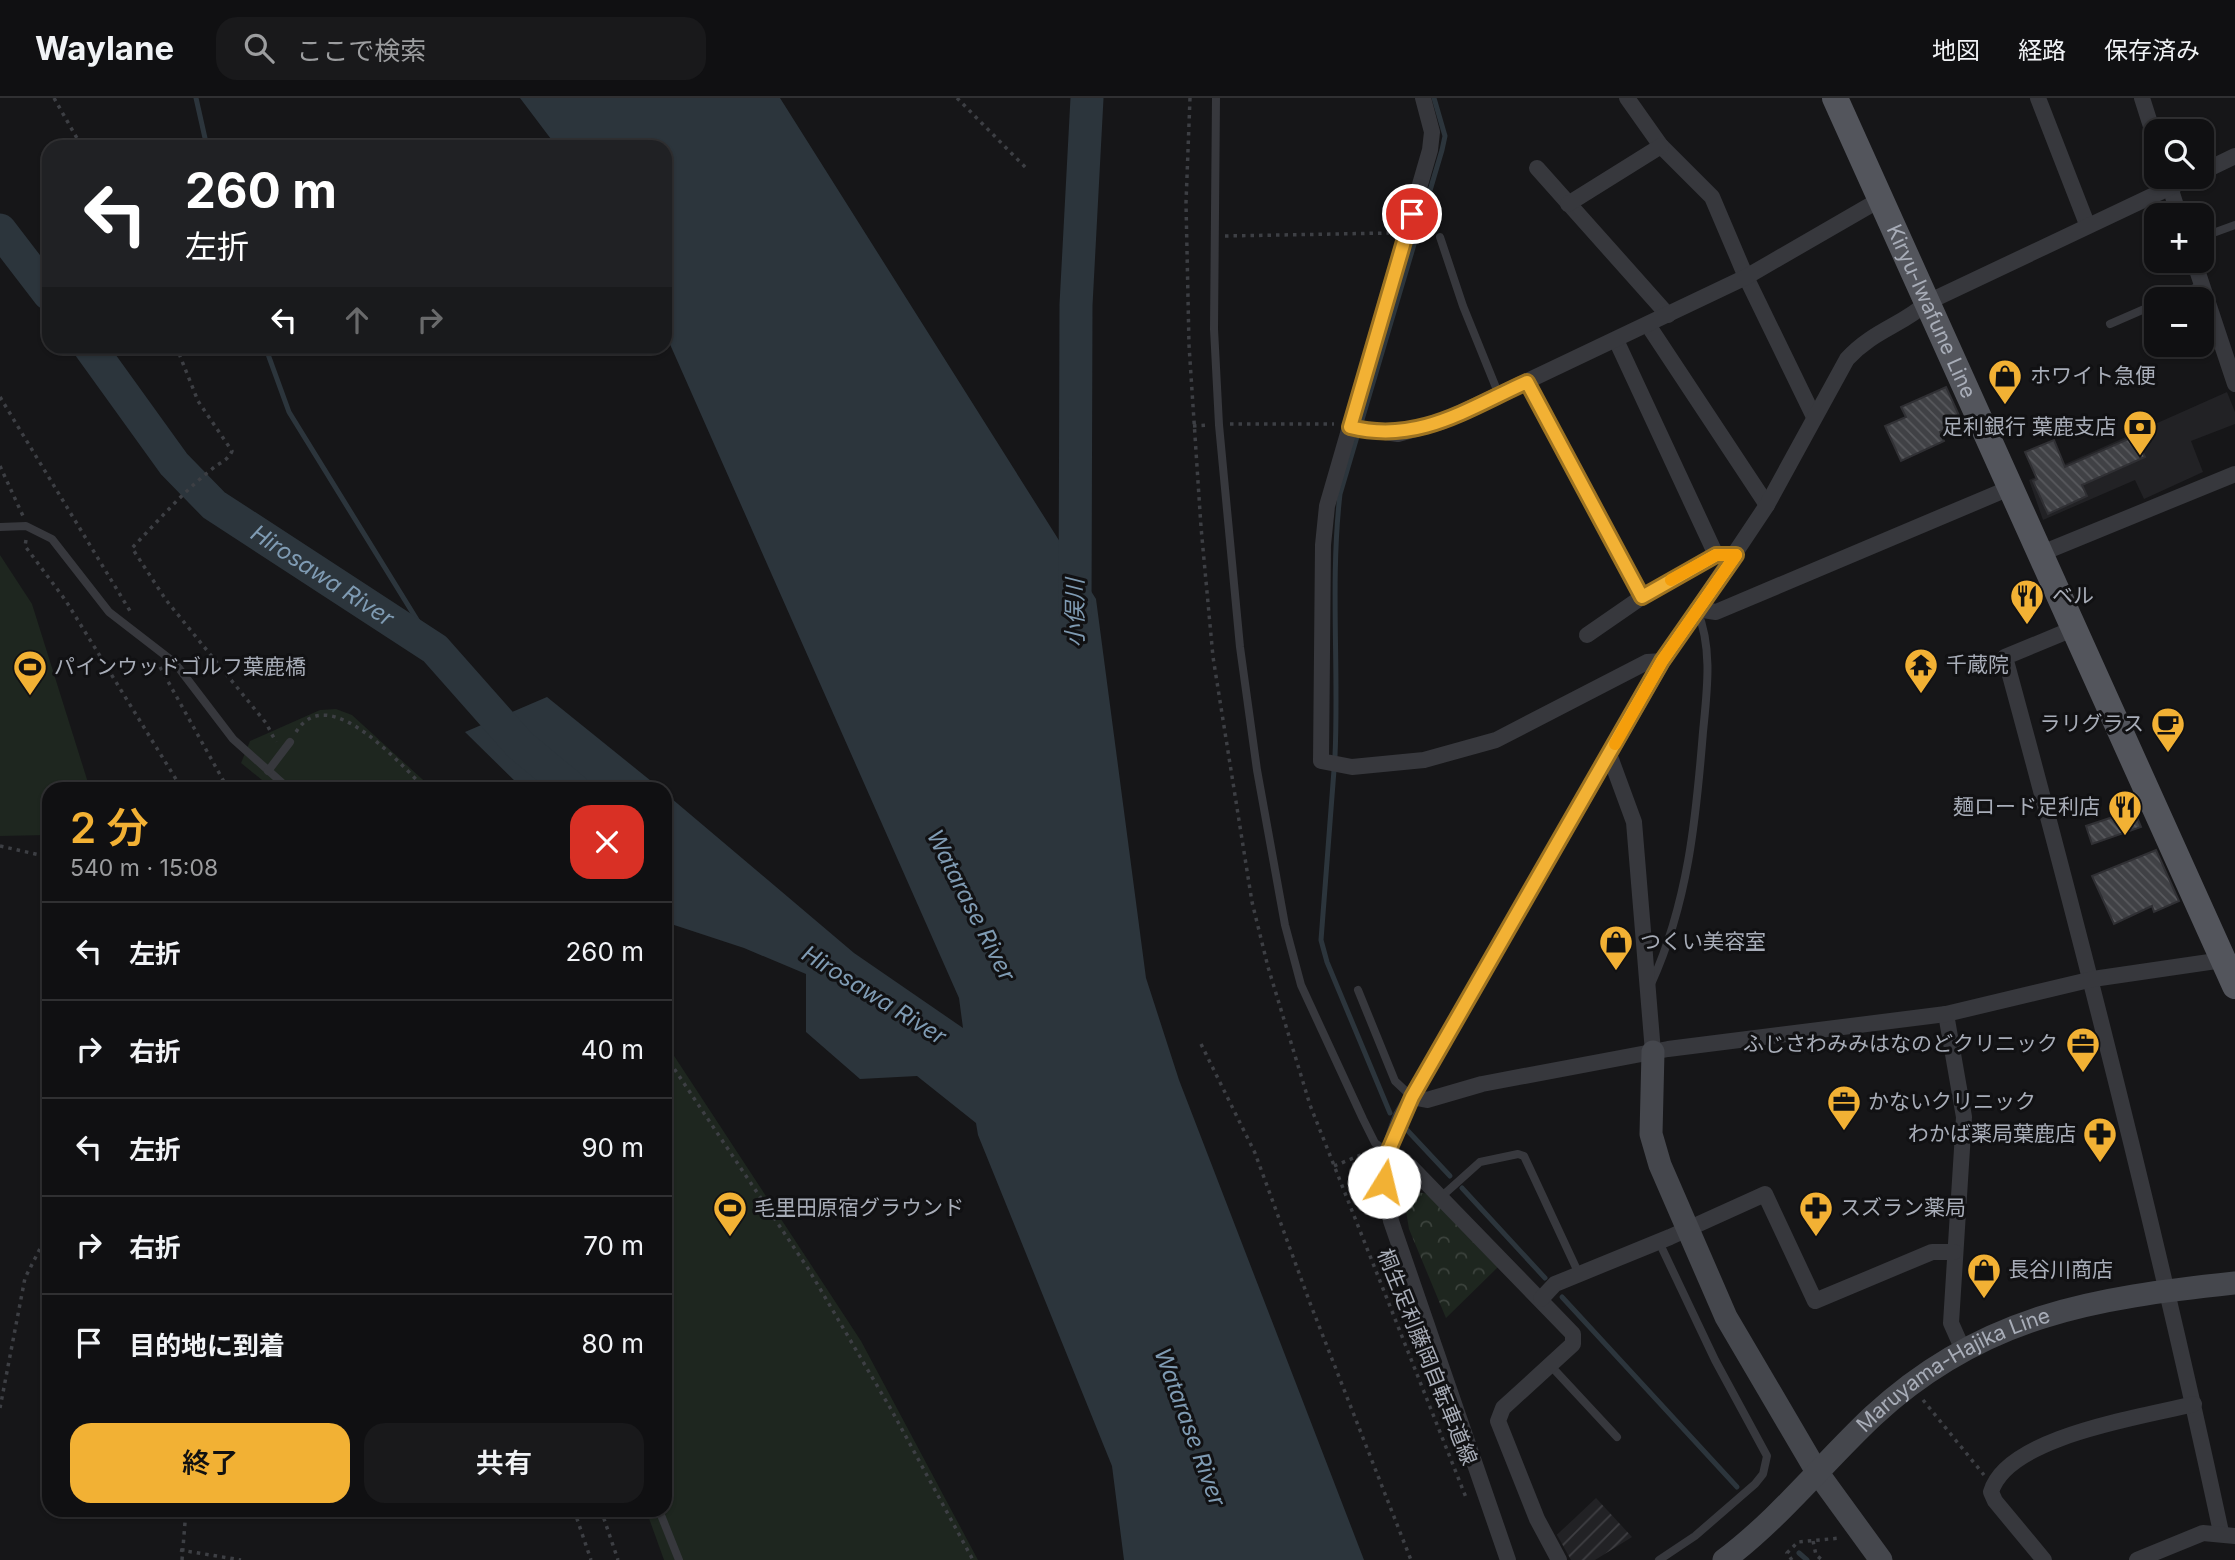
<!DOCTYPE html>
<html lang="ja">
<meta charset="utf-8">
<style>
body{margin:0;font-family:Inter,"Noto Sans JP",sans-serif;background:#19191b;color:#f1f3f6;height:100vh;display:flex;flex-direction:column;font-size:26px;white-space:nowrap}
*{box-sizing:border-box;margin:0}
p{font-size:23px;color:#9c9d9f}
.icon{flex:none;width:38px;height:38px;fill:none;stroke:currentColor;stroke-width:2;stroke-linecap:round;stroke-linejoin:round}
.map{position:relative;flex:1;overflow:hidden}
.sheet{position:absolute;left:42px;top:684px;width:630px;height:735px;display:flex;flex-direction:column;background:#101012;border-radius:21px;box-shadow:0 2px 5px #0004,0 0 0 2px #303032}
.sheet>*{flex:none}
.guide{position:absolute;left:42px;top:42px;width:630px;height:214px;border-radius:21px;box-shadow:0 2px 5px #0004,0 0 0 2px #303032;background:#202124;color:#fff;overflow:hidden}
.buttons{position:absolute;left:2144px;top:21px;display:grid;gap:14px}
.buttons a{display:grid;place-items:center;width:70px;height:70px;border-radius:14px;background:#101012;box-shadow:0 2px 5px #0004,0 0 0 2px #303032;font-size:35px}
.pin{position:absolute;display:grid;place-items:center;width:60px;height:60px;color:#fff;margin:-30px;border:4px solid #fff;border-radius:50%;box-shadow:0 2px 7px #0007}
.me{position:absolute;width:77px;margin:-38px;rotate:9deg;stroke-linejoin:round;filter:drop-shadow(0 0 5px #0008)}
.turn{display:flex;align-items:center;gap:24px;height:147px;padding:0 28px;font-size:32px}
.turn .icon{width:91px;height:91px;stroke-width:2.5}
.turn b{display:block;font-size:49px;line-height:60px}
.lanes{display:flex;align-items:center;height:66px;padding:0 28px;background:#0003;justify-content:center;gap:35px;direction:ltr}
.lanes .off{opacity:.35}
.round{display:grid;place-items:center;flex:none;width:74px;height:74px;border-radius:21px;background:#19191b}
.overview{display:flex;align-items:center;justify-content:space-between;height:119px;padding:0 28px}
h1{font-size:42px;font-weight:600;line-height:52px;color:#f2b134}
.primary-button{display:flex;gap:14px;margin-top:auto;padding:14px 28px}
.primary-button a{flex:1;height:80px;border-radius:21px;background:#f2b134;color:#111;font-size:28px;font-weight:600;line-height:80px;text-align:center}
.primary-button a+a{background:#19191b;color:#f1f3f6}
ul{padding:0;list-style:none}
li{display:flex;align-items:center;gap:21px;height:98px;padding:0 28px;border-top:2px solid #303032}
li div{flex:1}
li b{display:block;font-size:26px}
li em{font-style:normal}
header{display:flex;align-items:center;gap:42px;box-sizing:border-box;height:98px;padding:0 35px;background:#101012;border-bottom:2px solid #303032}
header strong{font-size:33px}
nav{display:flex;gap:38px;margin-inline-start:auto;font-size:24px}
.search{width:490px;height:63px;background:#19191b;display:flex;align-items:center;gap:18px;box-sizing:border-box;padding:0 24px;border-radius:21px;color:#9c9d9f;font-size:26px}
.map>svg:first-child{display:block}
</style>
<header>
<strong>Waylane</strong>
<div class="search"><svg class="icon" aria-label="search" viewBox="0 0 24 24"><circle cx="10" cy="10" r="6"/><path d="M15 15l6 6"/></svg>ここで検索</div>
<nav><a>地図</a><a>経路</a><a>保存済み</a></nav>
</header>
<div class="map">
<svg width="2235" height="1462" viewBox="0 0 2235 1462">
<defs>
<pattern id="industrial-furrows" width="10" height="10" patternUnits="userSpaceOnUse" patternTransform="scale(1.75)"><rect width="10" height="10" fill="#222225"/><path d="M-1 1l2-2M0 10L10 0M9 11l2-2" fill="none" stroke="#3f3f43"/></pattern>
<pattern id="park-crowns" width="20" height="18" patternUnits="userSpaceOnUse" patternTransform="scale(1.75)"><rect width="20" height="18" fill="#1e261f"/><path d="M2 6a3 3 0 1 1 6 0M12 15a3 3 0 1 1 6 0" fill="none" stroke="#3c433d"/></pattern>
<pattern id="building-back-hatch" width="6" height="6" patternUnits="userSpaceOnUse" patternTransform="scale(1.75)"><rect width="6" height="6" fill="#404145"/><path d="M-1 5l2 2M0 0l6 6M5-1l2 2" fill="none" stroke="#595a5e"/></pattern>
</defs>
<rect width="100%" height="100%" fill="#161618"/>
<!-- built -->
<polygon fill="#222225" points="2227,294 2235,314 2235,326 2191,343 2203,374 2144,401 2135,382 2043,422 2029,382"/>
<!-- industrial -->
<polygon fill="url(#industrial-furrows)" points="1596,1400 1632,1439 1595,1462 1571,1462 1557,1437"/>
<!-- green -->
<g fill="#1e261f">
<polygon points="0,457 32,506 90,691 49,691 49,737 0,738"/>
<polygon points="336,611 352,617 433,691 273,691 241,665 250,643 320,612"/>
<polygon points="665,944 861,1243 978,1462 664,1462 646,1412 665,1412"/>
</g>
<!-- park -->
<polygon fill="url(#park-crowns)" points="1416,1094 1429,1096 1498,1169 1446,1220 1409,1131 1404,1100"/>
<!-- water -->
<g fill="#2c353c">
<polygon points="520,0 780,0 1096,501 1146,880 1179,982 1364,1462 1124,1462 1112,1368 978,1037 976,1025 917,978 860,981 806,934 806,876 744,850 665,824 665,695 854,855 963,930 959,900 665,235 665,49 557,49"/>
<polygon points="547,599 661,691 523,691 465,634"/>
</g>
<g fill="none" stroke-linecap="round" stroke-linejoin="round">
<!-- stream -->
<g stroke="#2c353c" stroke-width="5">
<polyline points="196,0 207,49"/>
<polyline points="265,248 289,314 435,551"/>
<path d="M 1335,658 C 1339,571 1330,483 1340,396 L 1442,52 L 1445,38 L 1434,0"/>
<polyline points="1334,672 1321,842 1327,864 1390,1015"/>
<polyline points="1407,1032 1450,1078"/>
<polyline points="1462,1090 1545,1180"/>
<polyline points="1562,1199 1737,1389"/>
<polyline points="1799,1455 1807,1462"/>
</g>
<!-- river -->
<g stroke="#2c353c" stroke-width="33">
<polyline points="0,132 49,196"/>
<path id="s1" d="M 89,248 L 174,366 L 214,407 L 435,551 L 520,647 L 573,691"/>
<polyline points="1075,513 1076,207 1087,0"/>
</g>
</g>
<!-- building -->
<g fill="url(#building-back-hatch)" stroke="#303034" stroke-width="2">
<polygon points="1946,289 1962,324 1940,334 1944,343 1901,363 1885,328 1906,319 1901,309"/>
<polygon points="2135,338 2145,359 2082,387 2087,398 2048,416 2033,383 2037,381 2025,354 2054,342 2065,369"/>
<polygon points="2134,712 2141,729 2092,746 2086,728"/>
<polygon points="2156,752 2179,803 2154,814 2152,808 2114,826 2092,778"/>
</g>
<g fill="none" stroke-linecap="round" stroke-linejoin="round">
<!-- path -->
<g stroke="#3d3f44" stroke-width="3.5" stroke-dasharray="3.5 5" stroke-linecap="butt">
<polyline points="54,0 82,49"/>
<polyline points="957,0 1026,70"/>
<polyline points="1190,0 1186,105 1189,247 1201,429 1213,559 1252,804 1268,869 1310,1007 1467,1402"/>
<polyline points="1225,138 1389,135"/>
<path d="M 176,248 L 198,303 L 232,353 C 228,363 220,364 212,371 C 183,394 158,423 132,450 L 166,502 L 266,625 L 276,644"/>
<polyline points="0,299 130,513"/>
<polyline points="1230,326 1334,326"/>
<polyline points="1193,328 1207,327"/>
<polyline points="0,368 23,418"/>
<polyline points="26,442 25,448 66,503 182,691"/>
<polyline points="160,569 228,691"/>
<path d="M 296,634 C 329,581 401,668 426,691"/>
<polyline points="0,748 49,759"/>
<polyline points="1201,946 1255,1055 1310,1205 1411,1462"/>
<polyline points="665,957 809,1172 892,1313 973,1462"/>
<polyline points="1334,1068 1368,1054"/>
<polyline points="1923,1302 1984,1377"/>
<polyline points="0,1310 25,1180 49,1133"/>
<polyline points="574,1412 591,1462"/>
<polyline points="601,1412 618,1462"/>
<polyline points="1813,1443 1816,1457 1822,1462"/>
<polyline points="180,1452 241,1462"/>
<polyline points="182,1462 186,1412"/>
<polyline points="1792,1462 1787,1455 1798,1444 1840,1440"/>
</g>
<!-- lane -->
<g stroke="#37383d" stroke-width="8">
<polyline points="1216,0 1214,231 1219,327 1240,549 1257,672 1285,827 1301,887 1363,1021 1375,1045 1388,1054"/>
<polyline points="1440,139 1463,208 1499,297"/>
<polyline points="2202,139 2235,127"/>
<polyline points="2168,201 2202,187"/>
<polyline points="2110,226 2156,206"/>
<polyline points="0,429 26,428 52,441 109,514 175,565 233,641 289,691"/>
<polyline points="268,673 290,644"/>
<path d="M 1651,886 C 1688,805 1696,721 1703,634 C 1707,593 1713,550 1697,512"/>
<polyline points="1358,892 1395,983 1412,999"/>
<polyline points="1441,1099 1480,1064 1518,1056 1524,1058 1579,1176"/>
<polyline points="1550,1267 1617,1339"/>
<polyline points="659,1412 679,1462"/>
<polyline points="1659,1462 1695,1438 1755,1386 1763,1376 1767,1358 1715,1262 1659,1144"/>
</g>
<!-- street -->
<g stroke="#37383d" stroke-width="16">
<polyline points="1423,0 1432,34 1430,52 1327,408 1323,447 1321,663 1352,669 1424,662 1496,642 1647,564 1663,563"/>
<polyline points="1627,0 1661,48 1712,99 1746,179 1814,319"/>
<polyline points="2038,0 2087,126"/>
<polyline points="2142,0 2156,44"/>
<polyline points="1537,70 1668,217"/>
<polyline points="2202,74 2235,58"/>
<polyline points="2167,80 2179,117"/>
<polyline points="1568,106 1661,48"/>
<polyline points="2194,163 2235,286"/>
<polyline points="1648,227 1767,407"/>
<polyline points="1616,242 1716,457"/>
<polyline points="1527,284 1642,499"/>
<polyline points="1350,329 1398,336 1441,324 1746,179 1881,101"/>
<polyline points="2042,455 2235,376"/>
<polyline points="1697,511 1716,514 2012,389"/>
<path d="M 2075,530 L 2005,559 C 2084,849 2158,1140 2221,1434"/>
<polyline points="1587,537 1642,499 1716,457 1726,457"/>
<polyline points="1609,656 1634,724 1653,954"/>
<polyline points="1946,916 1964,1019 1951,1225 1963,1252"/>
<polyline points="1412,999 1427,1002 1482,986 1668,951 1946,916 2093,881 2223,862"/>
<polyline points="1388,1054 1411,1069 1573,1236 1573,1246 1503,1310 1498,1323 1537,1421 1559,1462"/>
<polyline points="1541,1201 1555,1186 1670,1139 1765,1096 1815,1203 1932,1154 1954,1154"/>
<path d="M 1508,1462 L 1391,1123 C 1383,1079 1384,1060 1401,1018 L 1663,563 L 1767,407 L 1847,261 C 1874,232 1901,228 1928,204 L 2192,79"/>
<path d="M 2044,1462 L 1995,1403 L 1991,1394 C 2007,1338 2143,1319 2194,1306"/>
<polyline points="2137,1462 2203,1435 2235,1438"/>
</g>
<!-- secondary -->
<g stroke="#45474d" stroke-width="23">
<polyline points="1653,954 1651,1036 1660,1067 1726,1219 1817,1374 1881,1462"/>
<path id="s2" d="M 1724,1462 C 1779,1421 1823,1365 1873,1318 C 1982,1217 2094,1200 2235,1185"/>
</g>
<!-- primary -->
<path stroke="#53555c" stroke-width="26" id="s3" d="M 1835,0 L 2235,888"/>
</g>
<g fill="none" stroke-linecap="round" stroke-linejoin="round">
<!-- route casing -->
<g stroke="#9d7322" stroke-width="18">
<path id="route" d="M 1384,1084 L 1388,1054 L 1412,999 L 1662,563 L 1736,457 L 1716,457 L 1642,499 L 1527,284 C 1467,311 1418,346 1350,329 L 1412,116"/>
</g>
<!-- route -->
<use href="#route" stroke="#f2b134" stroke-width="12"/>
<!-- slow -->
<polyline stroke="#f59e0b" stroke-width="12" points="1615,646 1662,563 1736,457 1716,457 1671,482"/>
</g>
<!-- icons -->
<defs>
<g id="shop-pin" transform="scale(1.75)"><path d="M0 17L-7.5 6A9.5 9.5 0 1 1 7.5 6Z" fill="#f2b134" stroke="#111113"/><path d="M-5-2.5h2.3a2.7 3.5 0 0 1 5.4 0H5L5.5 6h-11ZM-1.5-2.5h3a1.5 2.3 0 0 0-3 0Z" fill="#111"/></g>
<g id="bank-pin" transform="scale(1.75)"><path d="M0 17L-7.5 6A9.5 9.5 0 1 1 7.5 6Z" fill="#f2b134" stroke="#111113"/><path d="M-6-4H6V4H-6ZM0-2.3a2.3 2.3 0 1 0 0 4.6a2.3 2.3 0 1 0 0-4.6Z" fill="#111"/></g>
<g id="restaurant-pin" transform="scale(1.75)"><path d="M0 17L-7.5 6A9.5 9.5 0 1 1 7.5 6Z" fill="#f2b134" stroke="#111113"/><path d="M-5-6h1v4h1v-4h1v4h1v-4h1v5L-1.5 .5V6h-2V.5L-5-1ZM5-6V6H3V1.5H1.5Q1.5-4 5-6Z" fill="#111"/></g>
<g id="temple-pin" transform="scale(1.75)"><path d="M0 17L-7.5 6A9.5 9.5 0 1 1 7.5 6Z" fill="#f2b134" stroke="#111113"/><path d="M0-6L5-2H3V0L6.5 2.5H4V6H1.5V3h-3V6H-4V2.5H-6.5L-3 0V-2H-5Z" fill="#111"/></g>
<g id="stadium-pin" transform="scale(1.75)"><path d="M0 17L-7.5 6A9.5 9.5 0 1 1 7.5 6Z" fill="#f2b134" stroke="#111113"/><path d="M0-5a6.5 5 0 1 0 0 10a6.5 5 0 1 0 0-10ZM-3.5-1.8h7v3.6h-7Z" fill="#111"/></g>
<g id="cafe-pin" transform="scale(1.75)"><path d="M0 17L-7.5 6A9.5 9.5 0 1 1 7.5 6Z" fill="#f2b134" stroke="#111113"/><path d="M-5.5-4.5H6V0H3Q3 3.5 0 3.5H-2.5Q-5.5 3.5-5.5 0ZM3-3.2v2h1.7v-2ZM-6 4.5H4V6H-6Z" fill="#111"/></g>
<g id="office-pin" transform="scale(1.75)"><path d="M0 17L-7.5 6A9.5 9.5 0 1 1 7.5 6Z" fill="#f2b134" stroke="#111113"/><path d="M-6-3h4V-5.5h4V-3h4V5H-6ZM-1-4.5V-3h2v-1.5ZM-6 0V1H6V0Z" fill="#111"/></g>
<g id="pharmacy-pin" transform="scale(1.75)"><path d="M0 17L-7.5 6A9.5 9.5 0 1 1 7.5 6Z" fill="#f2b134" stroke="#111113"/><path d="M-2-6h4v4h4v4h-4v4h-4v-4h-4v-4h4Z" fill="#111"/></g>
</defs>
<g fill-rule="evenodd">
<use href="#shop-pin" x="2005" y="278"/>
<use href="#bank-pin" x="2140" y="329"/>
<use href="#restaurant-pin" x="2027" y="498"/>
<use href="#temple-pin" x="1921" y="567"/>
<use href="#stadium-pin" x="30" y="569"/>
<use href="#cafe-pin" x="2168" y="626"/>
<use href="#restaurant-pin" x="2125" y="709"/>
<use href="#shop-pin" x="1616" y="844"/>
<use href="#office-pin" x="2083" y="946"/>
<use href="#office-pin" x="1844" y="1004"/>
<use href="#pharmacy-pin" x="2100" y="1036"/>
<use href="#stadium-pin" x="730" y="1110"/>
<use href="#pharmacy-pin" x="1816" y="1110"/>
<use href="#shop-pin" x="1984" y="1172"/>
</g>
<g text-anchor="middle" stroke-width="6" stroke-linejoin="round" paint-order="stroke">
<!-- street labels -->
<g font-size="21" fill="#a8adb8" stroke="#111113">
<text dy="7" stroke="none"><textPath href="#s3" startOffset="234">Kiryu-Iwafune Line</textPath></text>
<text transform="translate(1427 1259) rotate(68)" y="7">桐生足利藤岡自転車道線</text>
<text dy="7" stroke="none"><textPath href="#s2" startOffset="301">Maruyama-Hajika Line</textPath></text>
</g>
<!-- poi labels -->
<g font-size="21" fill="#a8adb8" stroke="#111113" text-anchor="start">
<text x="2030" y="285">ホワイト急便</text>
<text x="2116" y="336" text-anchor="end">足利銀行 葉鹿支店</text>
<text x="2052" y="505">ベル</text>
<text x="1946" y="574">千蔵院</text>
<text x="54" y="576">パインウッドゴルフ葉鹿橋</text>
<text x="2144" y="633" text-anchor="end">ラリグラス</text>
<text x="2100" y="716" text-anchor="end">麺ロード足利店</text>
<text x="1640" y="851">つくい美容室</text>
<text x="2058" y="953" text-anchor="end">ふじさわみみはなのどクリニック</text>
<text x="1868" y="1011">かないクリニック</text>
<text x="2076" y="1043" text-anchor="end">わかば薬局葉鹿店</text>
<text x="754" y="1117">毛里田原宿グラウンド</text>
<text x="1840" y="1117">スズラン薬局</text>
<text x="2008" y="1179">長谷川商店</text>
</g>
<!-- water labels -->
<g font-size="23" font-style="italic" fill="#7f9bb3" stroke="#111113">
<text dy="8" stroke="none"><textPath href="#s1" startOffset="332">Hirosawa River</textPath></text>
<text transform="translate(1075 515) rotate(-90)" y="8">小俣川</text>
<text transform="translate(971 807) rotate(63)" y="8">Watarase River</text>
<text transform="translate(874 897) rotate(32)" y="8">Hirosawa River</text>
<text transform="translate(1190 1329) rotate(70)" y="8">Watarase River</text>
</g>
</g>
</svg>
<div class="buttons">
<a><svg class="icon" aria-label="search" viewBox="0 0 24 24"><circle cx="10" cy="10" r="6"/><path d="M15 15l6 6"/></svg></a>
<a>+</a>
<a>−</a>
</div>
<div class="pin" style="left:1412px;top:116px;background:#d93025"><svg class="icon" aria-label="arrive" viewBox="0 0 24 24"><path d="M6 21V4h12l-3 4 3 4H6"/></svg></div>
<svg class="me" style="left:1384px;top:1084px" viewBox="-20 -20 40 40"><circle r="19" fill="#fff"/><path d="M0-13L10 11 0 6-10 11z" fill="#f2b134"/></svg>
<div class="guide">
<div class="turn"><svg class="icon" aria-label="left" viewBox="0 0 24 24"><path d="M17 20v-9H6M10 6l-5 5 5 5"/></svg><div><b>260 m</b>左折</div></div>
<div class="lanes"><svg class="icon" aria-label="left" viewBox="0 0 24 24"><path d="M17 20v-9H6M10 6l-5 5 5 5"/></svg><svg class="icon off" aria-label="ahead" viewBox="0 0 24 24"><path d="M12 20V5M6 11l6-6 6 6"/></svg><svg class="icon off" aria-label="right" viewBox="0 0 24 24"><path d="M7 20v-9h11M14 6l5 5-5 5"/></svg></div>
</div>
<section class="sheet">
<div class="overview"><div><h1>2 分</h1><p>540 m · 15:08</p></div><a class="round" style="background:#d93025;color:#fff"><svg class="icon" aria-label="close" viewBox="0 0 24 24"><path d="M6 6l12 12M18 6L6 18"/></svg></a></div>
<ul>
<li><svg class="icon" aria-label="left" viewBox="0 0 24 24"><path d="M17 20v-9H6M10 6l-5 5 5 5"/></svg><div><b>左折</b></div><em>260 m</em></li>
<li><svg class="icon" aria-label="right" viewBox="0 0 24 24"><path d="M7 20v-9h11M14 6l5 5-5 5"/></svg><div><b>右折</b></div><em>40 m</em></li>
<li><svg class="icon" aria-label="left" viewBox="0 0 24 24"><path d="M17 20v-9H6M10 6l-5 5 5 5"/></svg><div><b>左折</b></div><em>90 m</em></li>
<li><svg class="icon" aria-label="right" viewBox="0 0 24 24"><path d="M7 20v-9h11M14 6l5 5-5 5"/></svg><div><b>右折</b></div><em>70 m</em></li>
<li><svg class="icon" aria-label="arrive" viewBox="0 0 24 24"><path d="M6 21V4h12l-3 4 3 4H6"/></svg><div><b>目的地に到着</b></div><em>80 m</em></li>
</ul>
<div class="primary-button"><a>終了</a><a>共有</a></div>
</section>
</div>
